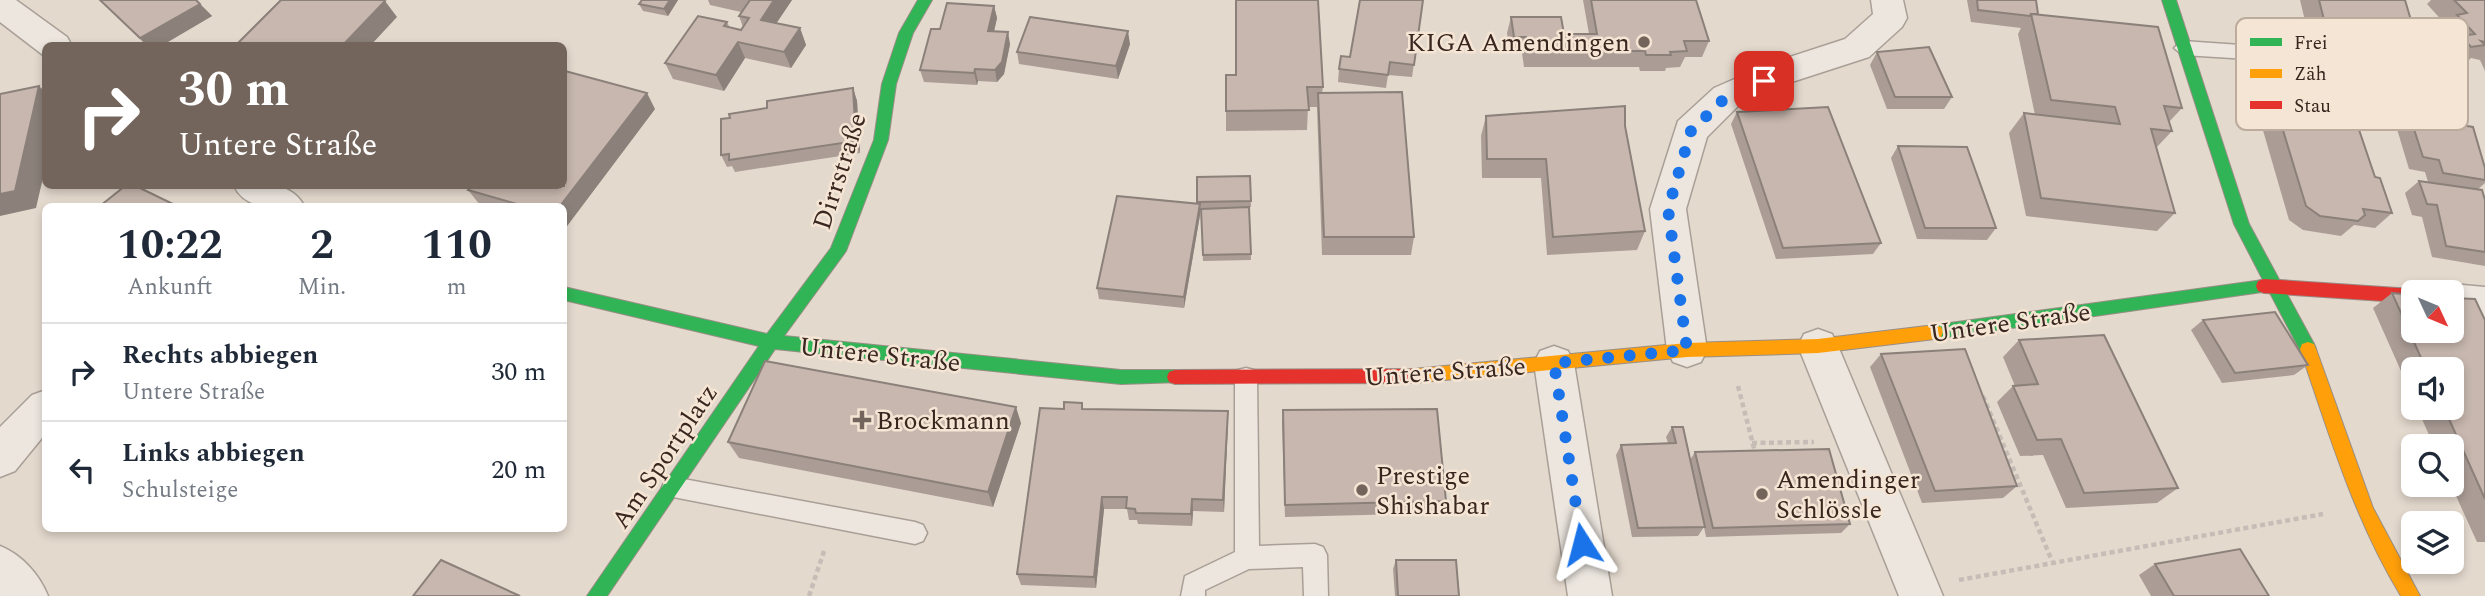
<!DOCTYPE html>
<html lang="de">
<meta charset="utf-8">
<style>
body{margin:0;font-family:Spectral,serif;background:#f6f6f7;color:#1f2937;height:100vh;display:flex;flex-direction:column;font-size:26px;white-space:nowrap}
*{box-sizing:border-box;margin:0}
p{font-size:23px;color:#747a83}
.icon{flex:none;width:38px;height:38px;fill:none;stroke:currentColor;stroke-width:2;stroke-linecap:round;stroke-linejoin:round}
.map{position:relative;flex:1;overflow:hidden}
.details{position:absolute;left:42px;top:203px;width:525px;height:329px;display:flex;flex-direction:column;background:#fff;border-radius:10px;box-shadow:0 4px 10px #0003}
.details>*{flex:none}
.hud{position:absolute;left:42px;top:42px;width:525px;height:147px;border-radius:10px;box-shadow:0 4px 10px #0003;background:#74655c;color:#fff;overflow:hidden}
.needle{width:46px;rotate:134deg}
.buttons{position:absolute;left:2401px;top:280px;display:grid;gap:14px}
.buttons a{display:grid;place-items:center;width:63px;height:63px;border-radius:10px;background:#fff;box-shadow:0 4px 10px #0003;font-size:35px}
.pin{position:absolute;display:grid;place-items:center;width:60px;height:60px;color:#fff;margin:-30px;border-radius:14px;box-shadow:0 4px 10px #0006}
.me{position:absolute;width:77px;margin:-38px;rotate:351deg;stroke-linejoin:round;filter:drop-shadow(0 0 5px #0008)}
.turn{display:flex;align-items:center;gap:24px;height:147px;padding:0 21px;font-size:32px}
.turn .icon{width:91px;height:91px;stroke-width:2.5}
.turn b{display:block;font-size:49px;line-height:60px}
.eta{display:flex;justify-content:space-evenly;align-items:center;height:119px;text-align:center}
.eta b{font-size:42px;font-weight:700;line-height:49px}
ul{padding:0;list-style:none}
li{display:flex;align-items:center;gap:21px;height:98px;padding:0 21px;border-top:2px solid #e0e1e3}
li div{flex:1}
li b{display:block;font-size:26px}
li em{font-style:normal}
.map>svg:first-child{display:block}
</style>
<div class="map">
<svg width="2485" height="596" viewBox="0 0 2485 596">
<rect width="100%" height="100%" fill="#e4d9cd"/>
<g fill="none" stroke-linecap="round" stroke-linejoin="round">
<!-- lane casing -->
<g stroke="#a99f96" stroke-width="3">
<g id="lane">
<polygon points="2264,37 2271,39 2274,53 2265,60 2183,55 2174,48 2183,41 2255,46 2257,39"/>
<polygon points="1246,368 1254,370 1257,377 1259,546 1315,544 1323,547 1327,555 1328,596 1304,596 1303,567 1249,569 1205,590 1205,596 1181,596 1185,576 1235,552 1235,377 1238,370"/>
<polygon points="673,477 915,522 923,525 927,533 923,541 915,544 673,497 665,494 662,487 665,480"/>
</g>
</g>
<!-- street casing -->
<g stroke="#a99f96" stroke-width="3">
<g id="street">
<polygon points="0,0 16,0 67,37 72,46 46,46 46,56 43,55 0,22"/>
<polygon points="1871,0 1903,0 1907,18 1902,27 1869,57 1795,81 1738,106 1707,137 1686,209 1707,350 1701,362 1687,367 1673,362 1667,350 1650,209 1678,121 1714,88 1771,63 1845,39 1873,14"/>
<path d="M 234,186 C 259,184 291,180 304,206 C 279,208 247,212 234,186 Z"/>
<polygon points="2452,284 2485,287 2485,319 2452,316 2452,292 2437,292"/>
<polygon points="1818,329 1832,334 1838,346 1943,596 1899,596 1798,346 1804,334"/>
<polygon points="1554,346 1568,351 1574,363 1612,596 1568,596 1534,363 1540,351"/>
<polygon points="46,390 46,433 15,471 0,477 0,427 32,395"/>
<path d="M 0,546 C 22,555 39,574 48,596 L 0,596 Z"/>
</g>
</g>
<!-- fast casing -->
<g stroke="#998e86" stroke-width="2">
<g id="fast">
<polygon points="918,0 932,0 913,33 896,84 888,140 846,251 784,336 1121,370 1175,370 1181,372 1183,377 1181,382 1121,384 775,349 607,596 587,596 759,346 564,300 564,287 767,334 831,248 874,140 882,84 899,33"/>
<polygon points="2162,0 2176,0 2249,224 2314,344 2316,349 2314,354 2308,356 2302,354 2269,291 1935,339 1929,337 1927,332 1929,327 1935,325 2263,280 2234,224"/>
</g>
</g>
<!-- slow casing -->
<g stroke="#998e86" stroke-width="2">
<g id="slow">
<polygon points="1935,325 1941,327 1943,332 1941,337 1935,339 1818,353 1687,357 1413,383 1407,381 1405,376 1407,371 1413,369 1687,343 1818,339"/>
<path d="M 2308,342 L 2314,344 L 2316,349 L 2373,508 L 2420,596 L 2401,596 C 2354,519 2329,433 2300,349 L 2302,344 Z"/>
</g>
</g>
<!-- jam casing -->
<g stroke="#998e86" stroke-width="2">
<g id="jam">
<polygon points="2264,279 2413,289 2419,292 2413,292 2413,303 2264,293 2258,291 2256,286 2258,281"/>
<polygon points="1413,369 1419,371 1421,376 1419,381 1413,383 1175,384 1169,382 1167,377 1169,372 1175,370"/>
</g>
</g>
<!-- path -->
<g stroke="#c5bdb6" stroke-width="4.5" stroke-dasharray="5 3.5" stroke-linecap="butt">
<polyline points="1738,386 1756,456"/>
<polyline points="1983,396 2052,561"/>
<polyline points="1752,443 1814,442"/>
<polyline points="1959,580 2323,514"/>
<polyline points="809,596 825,548"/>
</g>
<!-- lane -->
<use href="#lane" fill="#ece6df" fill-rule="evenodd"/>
<!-- street -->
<use href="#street" fill="#ece6df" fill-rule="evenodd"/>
<!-- fast -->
<use href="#fast" fill="#30b455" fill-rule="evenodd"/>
<!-- slow -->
<use href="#slow" fill="#ff9f0a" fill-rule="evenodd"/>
<!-- jam -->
<use href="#jam" fill="#e5322d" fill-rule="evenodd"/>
</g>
<!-- wall -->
<g fill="#ab9d96">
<polygon points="100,0 200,4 212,16 161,46 147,46"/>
<polygon points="642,0 678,0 668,16 643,11 639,4"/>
<polygon points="708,0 792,0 776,23 800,28 806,45 791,68 745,58 724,91 673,79 665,63 727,22 730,28 741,30 743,27 739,16 741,12 710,5"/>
<polygon points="1423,0 1412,77 1388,75 1386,88 1338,82 1339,69 1350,57"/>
<polygon points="1583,0 1696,0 1709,41 1702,57 1685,57 1680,67 1666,68 1665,71 1640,71 1639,67 1524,67 1522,53 1510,53 1507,33 1511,17 1564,34 1589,34"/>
<polygon points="1967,0 2036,0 2038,14 2182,108 2169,122 2172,131 2156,148 2175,213 2157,231 2026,216 2009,133 2024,113 2035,115 2018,34 2021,28 1971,22"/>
<polygon points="2300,0 2405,0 2428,78 2411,94 2319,79"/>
<polygon points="2431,0 2485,0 2485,71 2480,60 2471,58 2468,61 2454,63 2444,52 2452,44 2440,31 2446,25 2427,4"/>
<polygon points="994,6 997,18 994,32 1010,44 1004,74 997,82 978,81 977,85 924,82 920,70 940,29"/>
<polygon points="1130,44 1118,79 1019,64 1017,52"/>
<polygon points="1877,52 1952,97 1944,109 1887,109 1870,65"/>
<polygon points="1226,75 1236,75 1323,87 1322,93 1414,237 1411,255 1322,255 1317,107 1308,107 1307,130 1226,131"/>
<polygon points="853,88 857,101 860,153 735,172 732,166 727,167 721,155 767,108"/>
<polygon points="2275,104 2375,177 2392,213 2375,228 2354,225 2341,236 2303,230 2289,220 2260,120"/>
<polygon points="655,109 564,230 564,206 485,206 480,205 468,190"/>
<polygon points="1737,112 1881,243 1873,254 1776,259 1731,124"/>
<polygon points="1486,116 1625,126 1645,231 1637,250 1547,255 1541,178 1482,178 1481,136"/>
<polygon points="2410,117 2485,168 2485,183 2477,190 2485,200 2485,266 2432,257 2422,217 2412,215 2405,193 2419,181 2428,182 2425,172 2409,169 2397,129"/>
<polygon points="1898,146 1996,228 1987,240 1917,239 1891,158"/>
<polygon points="1250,176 1251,207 1205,209 1249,207 1251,260 1203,261 1201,209 1200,209 1200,215 1184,308 1099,299 1097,288 1197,203 1197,177"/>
<polygon points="2392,293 2485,320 2485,542 2477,542 2451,485 2452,446 2434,446 2417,408 2452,408 2452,369 2413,369 2413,398 2373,308"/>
<polygon points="2203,320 2308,365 2294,375 2222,383 2191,330"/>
<polygon points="2019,340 2178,488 2157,503 2066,508 2043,455 2020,456 1997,402 2013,386 2015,386 2003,357"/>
<polygon points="1881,354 2017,486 2003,498 1922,503 1870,367"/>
<polygon points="1082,403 1083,409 1228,411 1224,512 1193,511 1192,526 1138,524 1137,520 1129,520 1127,509 1104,509 1096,588 1021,585 1017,574 1064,409"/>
<polygon points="1283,410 1446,501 1443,513 1285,517 1282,423"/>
<polygon points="1021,423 993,507 739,458 728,442"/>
<polygon points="1672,427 1690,460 1695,452 1850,524 1841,533 1706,537 1704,527 1698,536 1632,537 1616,455 1621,445 1668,443 1666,437"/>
<polygon points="1396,560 1459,596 1395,596 1393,569"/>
<polygon points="2155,564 2269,596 2151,596 2139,575"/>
</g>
<!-- shaded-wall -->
<g fill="#8b807a">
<polygon points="670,0 678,0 668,16 664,9"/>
<polygon points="774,0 792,0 768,36 761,20"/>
<polygon points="385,1 397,17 370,46 342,46"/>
<polygon points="200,4 212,16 161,46 147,46 140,38"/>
<polygon points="994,6 997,18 991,44 988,31"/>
<polygon points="800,28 806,45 791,68 784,52"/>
<polygon points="1128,31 1130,44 1118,79 1116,66"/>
<polygon points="1008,32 1010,44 1004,74 997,82 995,70"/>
<polygon points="738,42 745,58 724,91 716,75"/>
<polygon points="975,69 978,81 977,85 974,73"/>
<polygon points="39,86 46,93 46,165 36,208 0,216 0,194"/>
<polygon points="853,88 857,101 860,153 856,141"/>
<polygon points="647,93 655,109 564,230 564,206 560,206"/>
<polygon points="1200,204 1200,215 1184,308 1184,297"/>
<polygon points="1016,407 1021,423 993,507 988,492"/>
<polygon points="1228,411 1228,424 1224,512 1223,500"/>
<polygon points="1102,497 1104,509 1096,588 1094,577"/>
<polygon points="1192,499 1193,511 1192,526 1191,514"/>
</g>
<!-- building -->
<g fill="#c7b7ae" stroke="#8b807a" stroke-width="2">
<polygon points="100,0 196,0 200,4 140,38"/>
<polygon points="281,0 383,0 385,1 342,46 235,46"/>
<polygon points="642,0 670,0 664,9 639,4"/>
<polygon points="750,0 774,0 761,20 800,28 784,52 738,42 716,75 665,63 698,16 727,22 724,26 741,30 749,18 739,16"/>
<polygon points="1236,0 1318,0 1323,87 1307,87 1309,110 1226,111 1226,75 1236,75"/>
<polygon points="1360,0 1423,0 1414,65 1390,62 1388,75 1339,69 1341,56 1350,57"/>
<polygon points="1591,0 1696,0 1709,41 1684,41 1687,51 1670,52 1671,55 1646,55 1645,51 1529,51 1526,37 1514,37 1511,17 1561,17 1564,34 1597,34"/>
<polygon points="1977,0 2036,0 2038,14 2031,14 2030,16 1978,10"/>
<polygon points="2319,0 2405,0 2428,78 2335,63"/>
<polygon points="2454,0 2485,0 2485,42 2481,41 2485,45 2471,47 2461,36 2475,34 2457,15 2467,13"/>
<polygon points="947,3 994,6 988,31 1008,32 1002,62 995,70 975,69 974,73 920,70 931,29 940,29"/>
<polygon points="2031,14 2158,27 2182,108 2164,106 2172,131 2151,129 2175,213 2041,198 2024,113 2120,124 2115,107 2051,100"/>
<polygon points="1030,17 1128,31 1116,66 1017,52"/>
<polygon points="1929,47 1952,97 1895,97 1877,52"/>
<polygon points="565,71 647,93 560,206 524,206 468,190 472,186 564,186 564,73"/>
<polygon points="39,86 15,191 0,194 0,94"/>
<polygon points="853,88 856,141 729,160 729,154 721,155 721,119 730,118 729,114 767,108 767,101"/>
<polygon points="1402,92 1414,237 1324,237 1318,93"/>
<polygon points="2275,104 2354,115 2375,177 2380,178 2392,213 2363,209 2365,215 2358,221 2320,216 2306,206"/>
<polygon points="1625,106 1625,126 1645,231 1553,237 1546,159 1487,159 1486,116"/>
<polygon points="1828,107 1881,243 1783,248 1737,112"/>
<polygon points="2410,117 2473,127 2485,168 2485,180 2443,173 2439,160 2423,157"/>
<polygon points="1898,146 1967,147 1996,228 1925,228"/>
<polygon points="1250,176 1251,201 1197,202 1197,177"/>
<polygon points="2419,181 2482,190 2485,200 2485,252 2446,246 2437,205 2427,204"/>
<polygon points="125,186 136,186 177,206 100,206"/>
<polygon points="1117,196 1200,204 1184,297 1097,288"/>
<polygon points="1249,207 1251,254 1203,255 1201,209"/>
<polygon points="2392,293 2413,295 2413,331 2452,331 2452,298 2475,299 2485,320 2485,499 2444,408 2452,408 2452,369 2426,369"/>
<polygon points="2275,312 2308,365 2235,373 2203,320"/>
<polygon points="2104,335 2178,488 2084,493 2061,439 2037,440 2013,386 2038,384 2019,340"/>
<polygon points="1965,349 2017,486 1935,491 1881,354"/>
<polygon points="765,361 1016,407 988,492 728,442"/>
<polygon points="1064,402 1082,403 1082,409 1228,411 1223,500 1192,499 1191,514 1136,513 1135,509 1126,508 1127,497 1102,497 1094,577 1017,574 1040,408 1064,409"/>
<polygon points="1437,409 1446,501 1285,505 1283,410"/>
<polygon points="1672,427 1683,427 1705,527 1638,528 1621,445 1676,443"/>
<polygon points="1829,449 1850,524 1713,528 1695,452"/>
<polygon points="2240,549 2269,596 2174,596 2155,564"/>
<polygon points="441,560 520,596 413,596"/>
<polygon points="1396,560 1456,560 1459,596 1398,596"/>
</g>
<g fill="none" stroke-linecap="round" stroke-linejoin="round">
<!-- route -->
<polyline stroke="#1a73e8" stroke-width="12" stroke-dasharray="0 21.6" points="1582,544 1554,363 1687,350 1668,209 1691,131 1726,97 1764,81"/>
</g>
<!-- markers -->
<g fill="#74655c" stroke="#f5e5d4" stroke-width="2.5">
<circle cx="1644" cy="42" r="7"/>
<path d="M858.5 409.5h7v7h7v7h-7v7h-7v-7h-7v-7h7z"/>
<circle cx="1362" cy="490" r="7"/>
<circle cx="1762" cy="494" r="7"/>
</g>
<g text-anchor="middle" stroke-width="5" stroke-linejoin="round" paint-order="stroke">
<!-- poi labels -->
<g font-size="26" fill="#38261f" stroke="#f5e5d4" text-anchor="start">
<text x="1630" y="51" text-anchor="end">KIGA Amendingen</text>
<text x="876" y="429">Brockmann</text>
<text x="1376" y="484">Prestige<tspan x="1376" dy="30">Shishabar</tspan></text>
<text x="1776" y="488">Amendinger<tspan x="1776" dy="30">Schlössle</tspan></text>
</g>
<!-- street labels -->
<g font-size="26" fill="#38261f" stroke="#f5e5d4">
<text transform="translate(839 171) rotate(-72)" y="9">Dirrstraße</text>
<text transform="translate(2010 322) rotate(-8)" y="9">Untere Straße</text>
<text transform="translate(880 354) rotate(6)" y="9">Untere Straße</text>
<text transform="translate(1445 371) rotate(-4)" y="9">Untere Straße</text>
<text transform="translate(664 456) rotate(-56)" y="9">Am Sportplatz</text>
</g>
</g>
<!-- legend -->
<rect x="2236" y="18" width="232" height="112" rx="10" fill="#f5e5d4" stroke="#bcac9e" stroke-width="2"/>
<rect x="2250" y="38" width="32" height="8" fill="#30b455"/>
<rect x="2250" y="69" width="32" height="9" fill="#ff9f0a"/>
<rect x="2250" y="101" width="32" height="8" fill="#e5322d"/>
<g font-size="19" fill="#38261f">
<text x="2294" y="49">Frei</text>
<text x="2294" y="80">Zäh</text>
<text x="2294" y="112">Stau</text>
</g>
</svg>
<div class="buttons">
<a><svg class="needle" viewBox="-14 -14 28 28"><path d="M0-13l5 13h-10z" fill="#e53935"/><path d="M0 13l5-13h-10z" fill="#747a83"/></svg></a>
<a><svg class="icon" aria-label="sound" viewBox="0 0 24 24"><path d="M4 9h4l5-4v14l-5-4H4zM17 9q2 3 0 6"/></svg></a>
<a><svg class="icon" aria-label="search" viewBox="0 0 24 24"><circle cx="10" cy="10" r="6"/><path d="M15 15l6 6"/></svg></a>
<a><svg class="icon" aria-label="layers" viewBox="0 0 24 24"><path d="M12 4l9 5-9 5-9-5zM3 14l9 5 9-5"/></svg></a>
</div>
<div class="pin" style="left:1764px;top:81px;background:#d93025"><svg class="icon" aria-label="arrive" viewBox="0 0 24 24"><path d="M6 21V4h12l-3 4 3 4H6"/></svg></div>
<svg class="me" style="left:1582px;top:544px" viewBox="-20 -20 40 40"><path d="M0-17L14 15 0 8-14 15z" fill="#1a73e8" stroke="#fff" stroke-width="4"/></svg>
<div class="hud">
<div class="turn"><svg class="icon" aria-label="right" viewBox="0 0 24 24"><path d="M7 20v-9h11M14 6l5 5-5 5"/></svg><div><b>30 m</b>Untere Straße</div></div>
</div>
<section class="details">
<div class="eta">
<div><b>10:22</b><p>Ankunft</p></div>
<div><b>2</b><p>Min.</p></div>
<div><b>110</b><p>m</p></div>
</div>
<ul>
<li><svg class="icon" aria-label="right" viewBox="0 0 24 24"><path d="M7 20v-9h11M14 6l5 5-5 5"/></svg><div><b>Rechts abbiegen</b><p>Untere Straße</p></div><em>30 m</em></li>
<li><svg class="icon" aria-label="left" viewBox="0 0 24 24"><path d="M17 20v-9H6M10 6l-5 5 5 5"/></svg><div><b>Links abbiegen</b><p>Schulsteige</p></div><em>20 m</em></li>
</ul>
</section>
</div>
